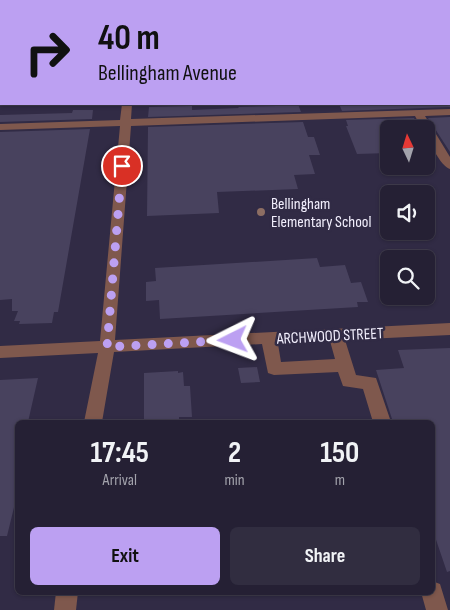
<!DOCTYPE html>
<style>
body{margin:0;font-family:"Sofia Sans Condensed",sans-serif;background:#312d40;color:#f1f3f6;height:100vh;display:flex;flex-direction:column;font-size:19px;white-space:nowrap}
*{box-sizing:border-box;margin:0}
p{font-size:16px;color:#a3a3ac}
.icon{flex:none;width:28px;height:28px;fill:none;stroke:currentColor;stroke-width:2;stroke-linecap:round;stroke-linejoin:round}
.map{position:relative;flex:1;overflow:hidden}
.sheet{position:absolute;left:15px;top:420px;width:420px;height:175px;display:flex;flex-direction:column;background:#252034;border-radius:8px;box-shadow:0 1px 4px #0004,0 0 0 1px #423e4f}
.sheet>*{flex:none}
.banner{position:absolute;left:0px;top:0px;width:450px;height:105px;box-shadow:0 1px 4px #0004,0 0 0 1px #423e4f;background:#bca0f2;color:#111;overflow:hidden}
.needle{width:32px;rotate:356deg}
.controls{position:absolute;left:380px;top:120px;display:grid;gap:10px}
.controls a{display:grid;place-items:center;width:55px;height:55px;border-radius:8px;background:#252034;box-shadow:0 1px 4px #0004,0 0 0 1px #423e4f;font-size:25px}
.pin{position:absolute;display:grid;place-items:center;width:42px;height:42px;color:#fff;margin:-21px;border:2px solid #fff;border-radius:50%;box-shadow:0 1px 5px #0007}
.me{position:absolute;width:55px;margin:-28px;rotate:267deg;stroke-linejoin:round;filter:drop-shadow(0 0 4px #0008)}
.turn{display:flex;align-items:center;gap:18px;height:105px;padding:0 15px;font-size:22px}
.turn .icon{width:65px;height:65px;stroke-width:2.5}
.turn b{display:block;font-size:35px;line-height:42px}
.eta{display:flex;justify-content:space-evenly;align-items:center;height:85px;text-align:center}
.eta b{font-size:30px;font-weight:700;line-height:35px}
.action{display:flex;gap:10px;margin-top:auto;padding:10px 15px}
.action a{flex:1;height:58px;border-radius:8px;background:#bca0f2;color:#111;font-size:20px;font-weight:700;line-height:58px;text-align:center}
.action a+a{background:#312d40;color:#f1f3f6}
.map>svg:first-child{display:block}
</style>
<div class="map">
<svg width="450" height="610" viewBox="0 0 450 610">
<rect width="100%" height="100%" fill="#312b45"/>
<!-- building -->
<g fill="#48425e">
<polygon points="276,104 298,104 301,112 148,117 149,107 192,106 192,110 239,108 238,107 277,106"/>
<polygon points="339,104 450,104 450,107 342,111"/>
<polygon points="73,110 93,110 92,119 0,122 0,115 72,113"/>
<polygon points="450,117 450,152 428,118"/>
<polygon points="414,118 420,129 389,129 389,153 357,154 346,126 348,126 346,120"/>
<polygon points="303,122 308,137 314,137 320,155 309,155 315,174 294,175 298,189 217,192 219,213 147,216 148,127"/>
<polygon points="90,129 58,312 54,312 52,323 19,324 20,321 14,321 18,311 12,311 12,299 0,300 0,132"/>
<polygon points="317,258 320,267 345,265 351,283 361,282 368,302 357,302 358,307 160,319 159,300 146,301 146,282 156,281 155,268"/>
<polygon points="450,348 450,571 447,572 432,528 432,422 393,422 376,370 404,368 398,350"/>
<polygon points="257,367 260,382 241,383 238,368"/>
<polygon points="178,371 178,373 183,372 184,386 190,386 192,417 179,417 179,422 148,422 148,420 144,420 144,373"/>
<polygon points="38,378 28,422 18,422 18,491 7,536 0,536 0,380"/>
</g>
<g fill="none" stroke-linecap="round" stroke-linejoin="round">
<!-- minor -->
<g fill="#7f584d" fill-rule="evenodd">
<rect x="272" y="0" width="8" height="1"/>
<rect x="0" y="5" width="1" height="4"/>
<polygon points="0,30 1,31 1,36 0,36"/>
<rect x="449" y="83" width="1" height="8"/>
<path d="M 122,104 L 132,104 L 131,119 L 450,109 L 450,115 L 425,116 L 450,157 L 450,169 C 441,167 426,138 426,129 L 422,129 L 415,116 L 131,126 L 115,340 L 450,323 L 450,335 L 345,340 L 356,375 L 376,378 L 391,422 L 373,422 L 363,389 L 343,386 L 338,372 L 274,375 L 268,373 L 262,344 L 114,352 L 102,422 L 84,422 L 98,353 L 0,358 L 0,346 L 100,341 L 120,126 L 0,130 L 0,124 L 120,120 ZM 330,341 L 335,359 L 281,362 L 278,344 Z"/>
<polygon points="432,581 440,584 448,610 426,610 421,592 432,592"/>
<polygon points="56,592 78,592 76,610 54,610"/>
</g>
<!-- major -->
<g fill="#cd7c67" fill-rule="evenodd">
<polygon points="426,0 434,0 435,1 427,1"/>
<rect x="449" y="20" width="1" height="6"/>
<rect x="449" y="64" width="1" height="6"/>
</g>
</g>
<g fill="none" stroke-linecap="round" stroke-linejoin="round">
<!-- route -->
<polyline stroke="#bca0f2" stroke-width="9" stroke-dasharray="0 16.2" points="122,166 107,347 233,340"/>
</g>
<!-- markers -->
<circle fill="#8d6e63" stroke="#312b45" stroke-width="2" cx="261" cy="212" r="5"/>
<g text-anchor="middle" stroke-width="5" stroke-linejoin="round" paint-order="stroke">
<!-- poi labels -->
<g font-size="16" fill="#f3f0fe" stroke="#312b45" text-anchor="start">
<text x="271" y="209">Bellingham<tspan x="271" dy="18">Elementary School</tspan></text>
</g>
<!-- street labels -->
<g font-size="16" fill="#f3f0fe" stroke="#312b45">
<text transform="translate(330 335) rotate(-3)" y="6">ARCHWOOD STREET</text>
</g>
</g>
</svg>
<div class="controls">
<a><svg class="needle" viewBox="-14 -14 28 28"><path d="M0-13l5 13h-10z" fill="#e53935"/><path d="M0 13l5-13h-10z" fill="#a3a3ac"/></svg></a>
<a><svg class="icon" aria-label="sound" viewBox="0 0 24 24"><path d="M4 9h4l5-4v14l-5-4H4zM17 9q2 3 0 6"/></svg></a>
<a><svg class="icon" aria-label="search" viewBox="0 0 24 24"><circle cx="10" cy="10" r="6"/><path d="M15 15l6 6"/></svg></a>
</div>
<div class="pin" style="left:122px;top:166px;background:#d93025"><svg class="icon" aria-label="arrive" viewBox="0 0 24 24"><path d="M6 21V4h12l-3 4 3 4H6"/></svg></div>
<svg class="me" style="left:233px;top:340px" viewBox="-20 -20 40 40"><path d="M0-17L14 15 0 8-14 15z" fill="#bca0f2" stroke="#fff" stroke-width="4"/></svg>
<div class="banner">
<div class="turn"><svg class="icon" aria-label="right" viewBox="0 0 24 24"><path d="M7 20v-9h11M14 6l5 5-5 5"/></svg><div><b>40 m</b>Bellingham Avenue</div></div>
</div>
<section class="sheet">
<div class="eta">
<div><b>17:45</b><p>Arrival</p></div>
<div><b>2</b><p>min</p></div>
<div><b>150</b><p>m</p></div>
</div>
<div class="action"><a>Exit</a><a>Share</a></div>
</section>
</div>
